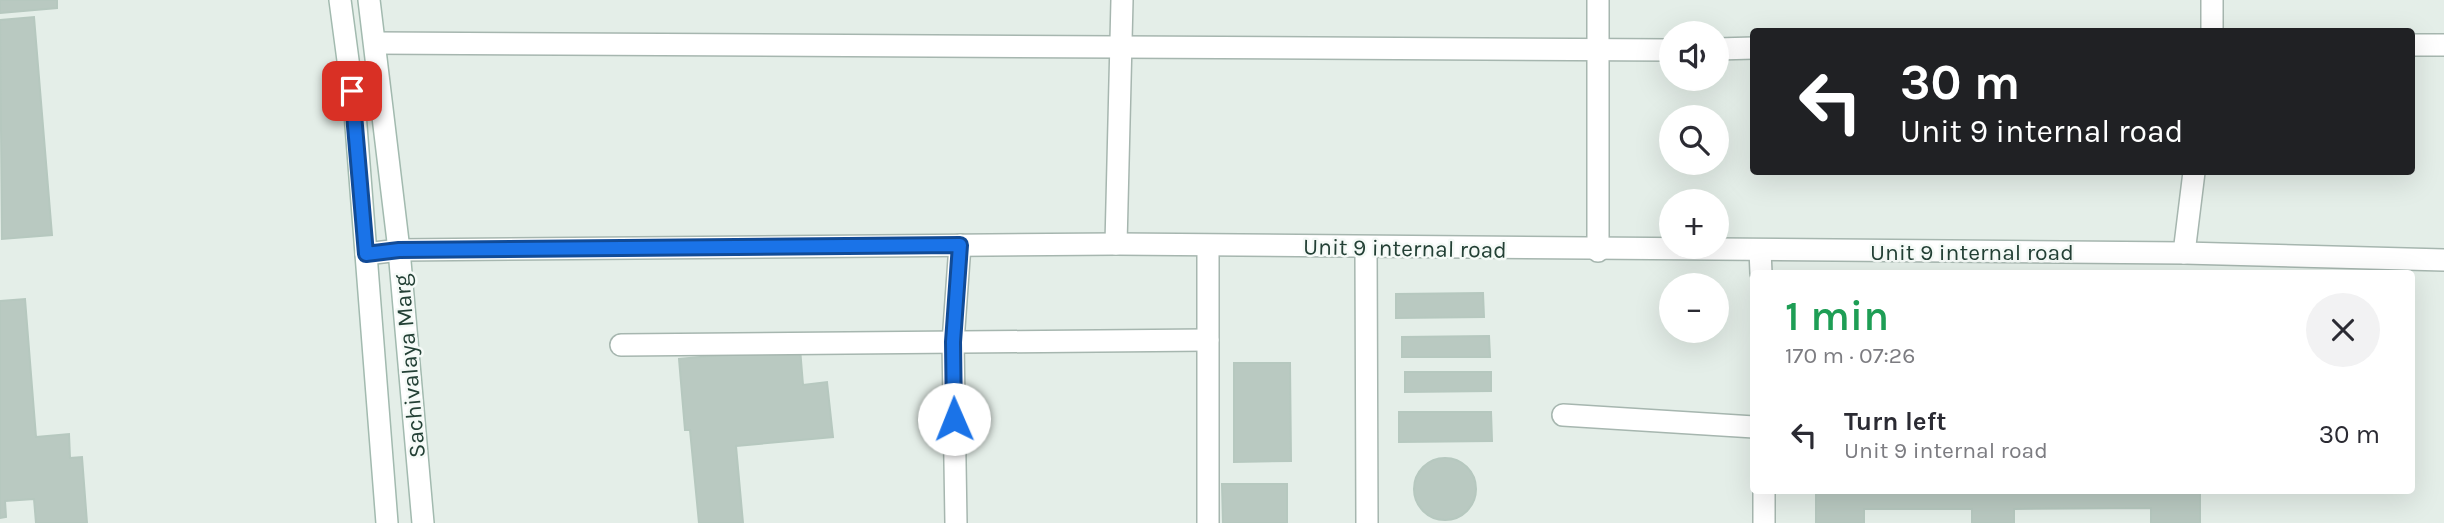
<!DOCTYPE html>
<meta charset="utf-8">
<style>
body{margin:0;font-family:Karla,sans-serif;background:#f2f2f3;color:#2b2b33;height:100vh;display:flex;flex-direction:column;font-size:26px;white-space:nowrap}
*{box-sizing:border-box;margin:0}
p{font-size:23px;color:#7c7c81}
.icon{flex:none;width:38px;height:38px;fill:none;stroke:currentColor;stroke-width:2;stroke-linecap:round;stroke-linejoin:round}
.map{position:relative;flex:1;overflow:hidden}
.drawer{position:absolute;left:1750px;top:270px;width:665px;height:224px;display:flex;flex-direction:column;background:#fff;border-radius:7px;box-shadow:0 7px 28px #0002}
.drawer>*{flex:none}
.guide{position:absolute;left:1750px;top:28px;width:665px;height:147px;border-radius:7px;box-shadow:0 7px 28px #0002;background:#202124;color:#fff;overflow:hidden}
.buttons{position:absolute;left:1659px;top:21px;display:grid;gap:14px}
.buttons a{display:grid;place-items:center;width:70px;height:70px;border-radius:50%;background:#fff;box-shadow:0 7px 28px #0002;font-size:35px}
.pin{position:absolute;display:grid;place-items:center;width:60px;height:60px;color:#fff;margin:-30px;border-radius:14px;box-shadow:0 4px 10px #0006}
.me{position:absolute;width:77px;margin:-38px;rotate:359deg;stroke-linejoin:round;filter:drop-shadow(0 0 5px #0008)}
.turn{display:flex;align-items:center;gap:24px;height:147px;padding:0 35px;font-size:32px}
.turn .icon{width:91px;height:91px;stroke-width:2.5}
.turn b{display:block;font-size:49px;line-height:60px}
.round{display:grid;place-items:center;flex:none;width:74px;height:74px;border-radius:37px;background:#f2f2f3}
.head{display:flex;align-items:center;justify-content:space-between;height:119px;padding:0 35px}
h1{font-size:42px;font-weight:600;line-height:52px;color:#1e9e55}
ul{padding:0;list-style:none}
li{display:flex;align-items:center;gap:21px;height:91px;padding:0 35px}
li div{flex:1}
li b{display:block;font-size:26px}
li em{font-style:normal}
.map>svg:first-child{display:block}
</style>
<div class="map">
<svg width="2444" height="523" viewBox="0 0 2444 523">
<rect width="100%" height="100%" fill="#e4eee8"/>
<!-- building -->
<g fill="#b9c9c1" stroke="#b6c8bf" stroke-width="2">
<polygon points="0,0 57,0 57,8 0,13"/>
<polygon points="34,17 52,235 2,239 0,20"/>
<polygon points="1483,293 1484,317 1396,318 1396,294"/>
<polygon points="25,299 36,437 69,434 70,458 82,457 87,523 36,523 34,499 5,501 6,517 0,518 0,301"/>
<polygon points="1489,336 1490,357 1402,357 1402,337"/>
<polygon points="800,348 803,385 827,382 833,437 736,446 743,523 699,523 690,430 685,430 679,359"/>
<polygon points="1234,363 1290,363 1291,461 1234,462"/>
<polygon points="1405,372 1491,372 1491,391 1405,392"/>
<polygon points="1399,412 1491,412 1492,441 1399,442"/>
<circle cx="1445" cy="489" r="31"/>
<polygon points="1222,484 1287,484 1287,523 1223,523"/>
<polygon points="1816,490 2200,490 2200,523 2151,523 2151,508 2014,509 2014,523 1972,523 1972,509 1864,509 1864,523 1816,523"/>
</g>
<g fill="none" stroke-linecap="round" stroke-linejoin="round">
<!-- minor casing -->
<g stroke="#a6b6af" stroke-width="24">
<g id="minor">
<polyline points="2212,32 2212,0"/>
<polyline points="375,43 1671,50"/>
<polyline points="2412,45 2444,45"/>
<polyline points="1717,49 1754,48"/>
<polyline points="1116,244 1122,0"/>
<polyline points="1366,247 1367,523"/>
<polyline points="1760,250 1761,273"/>
<polyline points="1598,251 1598,0"/>
<polyline points="2184,253 2194,172"/>
<polyline points="366,254 399,250 1116,244 2184,253 2444,260"/>
<polyline points="621,345 1208,340"/>
<polyline points="1563,415 1754,427"/>
<polyline points="1764,490 1764,523"/>
<polyline points="956,523 953,342 960,245"/>
<polyline points="1208,523 1208,247"/>
</g>
</g>
<!-- secondary casing -->
<g stroke="#a2baaf" stroke-width="24">
<g id="secondary">
<polyline points="340,0 355,113 387,523"/>
<polyline points="369,0 399,250 423,523"/>
</g>
</g>
<!-- minor -->
<use href="#minor" stroke="#fff" stroke-width="21"/>
<!-- secondary -->
<use href="#secondary" stroke="#fff" stroke-width="21"/>
</g>
<g fill="none" stroke-linecap="round" stroke-linejoin="round">
<!-- route casing -->
<g stroke="#114b97" stroke-width="18">
<polyline id="route" points="352,91 366,254 399,250 960,245 953,342 954,419"/>
</g>
<!-- route -->
<use href="#route" stroke="#1a73e8" stroke-width="12"/>
</g>
<g text-anchor="middle" stroke-width="5" stroke-linejoin="round" paint-order="stroke">
<!-- street labels -->
<g font-size="23" fill="#234035" stroke="#f5faf7">
<text transform="translate(1405 248) rotate(1)" y="8">Unit 9 internal road</text>
<text x="1972" y="260">Unit 9 internal road</text>
<text transform="translate(409 366) rotate(-95)" y="8">Sachivalaya Marg</text>
</g>
</g>
</svg>
<div class="buttons">
<a><svg class="icon" aria-label="sound" viewBox="0 0 24 24"><path d="M4 9h4l5-4v14l-5-4H4zM17 9q2 3 0 6"/></svg></a>
<a><svg class="icon" aria-label="search" viewBox="0 0 24 24"><circle cx="10" cy="10" r="6"/><path d="M15 15l6 6"/></svg></a>
<a>+</a>
<a>−</a>
</div>
<div class="pin" style="left:352px;top:91px;background:#d93025"><svg class="icon" aria-label="arrive" viewBox="0 0 24 24"><path d="M6 21V4h12l-3 4 3 4H6"/></svg></div>
<svg class="me" style="left:954px;top:419px" viewBox="-20 -20 40 40"><circle r="19" fill="#fff"/><path d="M0-13L10 11 0 6-10 11z" fill="#1a73e8"/></svg>
<div class="guide">
<div class="turn"><svg class="icon" aria-label="left" viewBox="0 0 24 24"><path d="M17 20v-9H6M10 6l-5 5 5 5"/></svg><div><b>30 m</b>Unit 9 internal road</div></div>
</div>
<section class="drawer">
<div class="head"><div><h1>1 min</h1><p>170 m · 07:26</p></div><a class="round"><svg class="icon" aria-label="close" viewBox="0 0 24 24"><path d="M6 6l12 12M18 6L6 18"/></svg></a></div>
<ul>
<li><svg class="icon" aria-label="left" viewBox="0 0 24 24"><path d="M17 20v-9H6M10 6l-5 5 5 5"/></svg><div><b>Turn left</b><p>Unit 9 internal road</p></div><em>30 m</em></li>
</ul>
</section>
</div>
